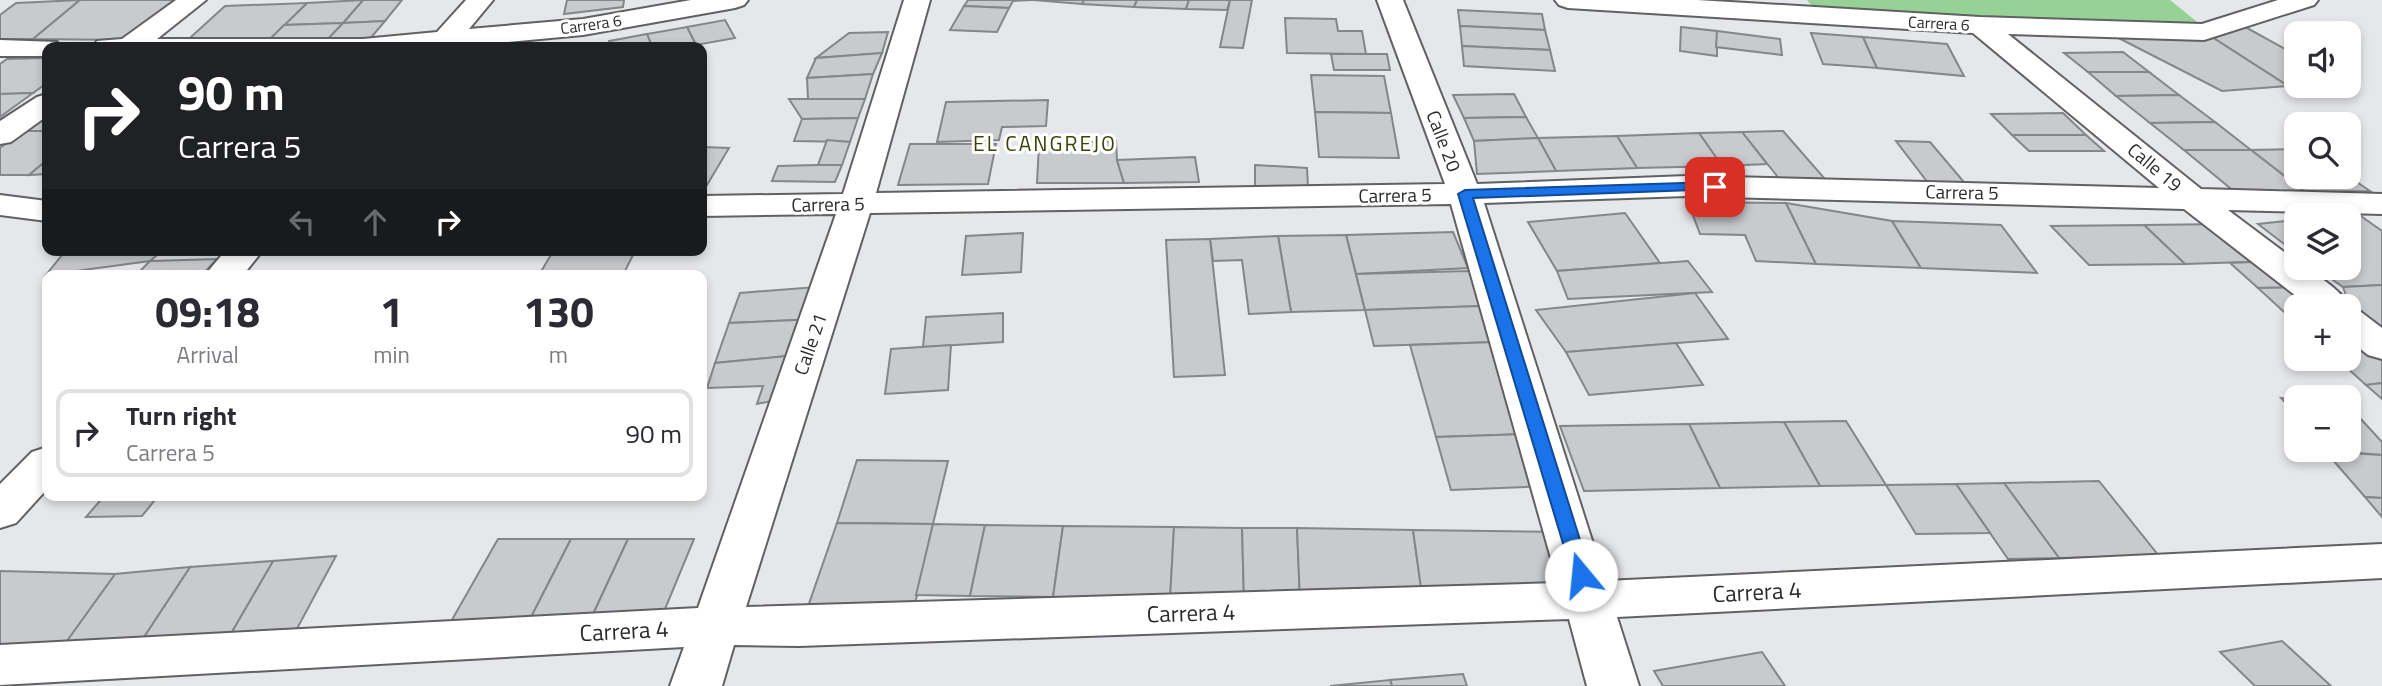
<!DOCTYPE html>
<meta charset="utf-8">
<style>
body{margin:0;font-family:"Titillium Web",sans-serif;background:#f2f2f3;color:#2b2b33;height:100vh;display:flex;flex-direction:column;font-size:26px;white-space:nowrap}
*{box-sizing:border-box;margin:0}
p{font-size:23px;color:#7c7c81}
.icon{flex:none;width:38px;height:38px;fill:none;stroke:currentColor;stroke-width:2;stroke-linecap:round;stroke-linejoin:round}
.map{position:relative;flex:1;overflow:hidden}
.details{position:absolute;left:42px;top:270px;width:665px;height:231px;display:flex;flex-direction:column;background:#fff;border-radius:14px;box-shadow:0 4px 10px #0003}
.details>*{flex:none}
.top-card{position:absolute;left:42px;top:42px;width:665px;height:214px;border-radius:14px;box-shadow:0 4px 10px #0003;background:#202124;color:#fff;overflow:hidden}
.buttons{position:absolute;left:2284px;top:21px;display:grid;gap:14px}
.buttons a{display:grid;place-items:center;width:77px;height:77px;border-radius:14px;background:#fff;box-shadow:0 4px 10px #0003;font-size:35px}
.pin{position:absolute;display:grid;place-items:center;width:60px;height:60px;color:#fff;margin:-30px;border-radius:14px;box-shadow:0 4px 10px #0006}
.me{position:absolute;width:77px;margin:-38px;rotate:343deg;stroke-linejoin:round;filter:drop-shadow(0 0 5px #0008)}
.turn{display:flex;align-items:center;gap:24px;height:147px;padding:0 21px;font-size:32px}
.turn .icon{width:91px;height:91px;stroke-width:2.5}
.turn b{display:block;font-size:49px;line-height:60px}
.lanes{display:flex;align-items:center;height:66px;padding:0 21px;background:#0003;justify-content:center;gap:35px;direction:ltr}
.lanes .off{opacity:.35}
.eta{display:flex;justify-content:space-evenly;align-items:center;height:119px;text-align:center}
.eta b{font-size:42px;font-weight:700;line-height:49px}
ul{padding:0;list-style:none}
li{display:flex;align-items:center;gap:21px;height:88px;margin:0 14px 10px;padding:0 7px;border:4px solid #e1e1e2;border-radius:14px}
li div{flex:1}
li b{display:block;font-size:26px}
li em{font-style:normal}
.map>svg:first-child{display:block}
</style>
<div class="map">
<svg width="2382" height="686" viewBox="0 0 2382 686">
<rect width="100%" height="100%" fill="#e6e7ea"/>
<!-- green -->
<polygon fill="#96d296" points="1807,0 2170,0 2201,25 1815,10"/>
<!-- building -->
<g fill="#c9cacd" stroke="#858688" stroke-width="2">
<polygon points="80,0 33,39 0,39 0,15 16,3"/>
<polygon points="80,0 178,0 124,40 33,39"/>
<polygon points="363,0 402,0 385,21 343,23"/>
<polygon points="363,0 343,23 284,25 307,3"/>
<polygon points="567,0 624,0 623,7 564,14"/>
<polygon points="968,0 1033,0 1013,1 1009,8 964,6"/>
<polygon points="1033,0 1084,0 1082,4"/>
<polygon points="1084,0 1137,0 1134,7 1082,4"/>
<polygon points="1137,0 1189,0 1186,9 1134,7"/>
<polygon points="1189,0 1230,0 1227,10 1186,9"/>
<polygon points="1230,0 1252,0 1243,48 1220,47"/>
<polygon points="307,3 262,47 180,47 225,6"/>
<polygon points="964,6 1009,8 997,32 950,30"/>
<polygon points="1458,10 1542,14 1545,30 1460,26"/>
<polygon points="1285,18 1336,19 1338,31 1362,31 1366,54 1287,53"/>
<polygon points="725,20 735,38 696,45 687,27"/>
<polygon points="385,21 363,47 320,47 343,23"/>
<polygon points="343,23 320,47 262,47 284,25"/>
<polygon points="2238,23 2296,55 2296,85 2288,86 2204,32"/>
<polygon points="1460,26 1545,30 1550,50 1462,46"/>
<polygon points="687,27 696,45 652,47 647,34"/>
<polygon points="1681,27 1717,31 1717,56 1680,51"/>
<polygon points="2101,29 2204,32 2288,86 2222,91"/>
<polygon points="1717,31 1780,39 1782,55 1716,47"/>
<polygon points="888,32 882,53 816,58 849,33"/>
<polygon points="1811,33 1863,37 1877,68 1823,64"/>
<polygon points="647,34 652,47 611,47 609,41"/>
<polygon points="1863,37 1947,44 1964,76 1877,68"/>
<polygon points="1462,46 1550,50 1555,71 1464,66"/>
<polygon points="2123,52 2149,72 2088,72 2064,53"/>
<polygon points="882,53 873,74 807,78 816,58"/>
<polygon points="1331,54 1387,54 1390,70 1334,70"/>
<polygon points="47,58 47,83 33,93 0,94 0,64 7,59"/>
<polygon points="2088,72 2149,72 2179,95 2116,96"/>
<polygon points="873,74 865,99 808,99 807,78"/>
<polygon points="1311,75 1384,76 1391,113 1315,112"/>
<polygon points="33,93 0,117 0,94"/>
<polygon points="1514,94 1526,117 1464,118 1453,95"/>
<polygon points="2179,95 2215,122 2150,123 2116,96"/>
<polygon points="789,99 865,99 858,118 802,119"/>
<polygon points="1048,100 1046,126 1002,127 999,140 937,142 946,102"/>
<polygon points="1315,112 1391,113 1399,158 1319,157"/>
<polygon points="47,113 47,131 23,131"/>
<polygon points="2063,113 2086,135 2012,135 1991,114"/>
<polygon points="1526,117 1538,138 1474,141 1464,118"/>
<polygon points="858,118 850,142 794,141 802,119"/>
<polygon points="2215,122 2251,150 2184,150 2150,123"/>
<polygon points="23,131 47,131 47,160 29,175 0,175 0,148"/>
<polygon points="1783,131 1825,179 1781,181 1742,132"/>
<polygon points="1742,132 1767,164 1722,166 1699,133"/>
<polygon points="1699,133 1722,166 1637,168 1617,136"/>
<polygon points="2012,135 2086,135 2104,151 2029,151"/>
<polygon points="1617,136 1637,168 1556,171 1538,138"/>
<polygon points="1538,138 1556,171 1477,174 1474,141"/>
<polygon points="827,140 850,142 842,165 818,165"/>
<polygon points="1116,141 1117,160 1124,183 1037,183 1039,145"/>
<polygon points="1896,141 1930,142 1969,188 1932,188"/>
<polygon points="910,144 996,144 988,184 898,185"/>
<polygon points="702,147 729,148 704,190 702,190"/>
<polygon points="2296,149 2296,177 2348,176 2370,191 2305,192 2251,150"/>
<polygon points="2184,150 2251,150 2305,192 2236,193"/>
<polygon points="1195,157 1199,182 1124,183 1117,160"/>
<polygon points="47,160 47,174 29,175"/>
<polygon points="818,165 842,165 835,182 772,181 778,166"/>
<polygon points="1255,165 1307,168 1308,187 1255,187"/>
<polygon points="1688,202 1786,203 1816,264 1756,261 1745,235 1700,234"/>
<polygon points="1786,203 1892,221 1921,268 1816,264"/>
<polygon points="1625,213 1660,263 1557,271 1528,222"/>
<polygon points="2358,214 2382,231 2382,285 2343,287 2316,268 2348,268 2348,215 2345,215"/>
<polygon points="2296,220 2296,253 2258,224"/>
<polygon points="1892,221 2001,225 2037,273 1921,268"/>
<polygon points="2227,224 2275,261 2185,264 2144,225"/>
<polygon points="2144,225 2185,264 2089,265 2051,226"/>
<polygon points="1453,232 1468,268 1356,274 1346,235"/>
<polygon points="1023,233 1021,272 962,275 966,236"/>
<polygon points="1346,235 1365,310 1291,312 1278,236"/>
<polygon points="1278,236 1291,312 1249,314 1242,260 1213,261 1210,239"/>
<polygon points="1210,239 1225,375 1174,377 1166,240"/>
<polygon points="66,250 163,250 150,261 46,275"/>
<polygon points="635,251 623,275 539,275 552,253"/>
<polygon points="217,259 202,275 136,275 150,261"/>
<polygon points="1688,261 1712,292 1568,299 1557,271"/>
<polygon points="2275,261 2309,287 2258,288 2230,263"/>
<polygon points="1469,271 1481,306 1365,310 1356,274"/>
<polygon points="2382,285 2382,347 2357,327 2343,287"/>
<polygon points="829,286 819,319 729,323 740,293"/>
<polygon points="2309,287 2332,306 2296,306 2296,323 2258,288"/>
<polygon points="1695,293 1728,339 1566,352 1536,310"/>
<polygon points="1481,306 1495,342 1374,346 1365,310"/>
<polygon points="1003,313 1003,342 923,347 926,317"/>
<polygon points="819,319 807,354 715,363 729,323"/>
<polygon points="2348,328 2382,347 2382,383 2366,385 2337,359 2348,359"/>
<polygon points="1495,342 1529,434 1436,437 1410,345"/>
<polygon points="1676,343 1703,385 1589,395 1566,352"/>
<polygon points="951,345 948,390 885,394 891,349"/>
<polygon points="807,354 792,397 757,404 763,386 707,388 715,363"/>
<polygon points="2382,383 2382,399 2366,385"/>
<polygon points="2281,398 2296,399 2296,415"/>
<polygon points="2348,405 2382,442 2382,455 2325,450 2348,450"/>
<polygon points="1846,421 1886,485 1820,486 1784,422"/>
<polygon points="1784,422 1820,486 1720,488 1689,424"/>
<polygon points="1689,424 1720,488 1584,491 1560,426"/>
<polygon points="1529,434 1548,486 1451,490 1436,437"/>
<polygon points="2326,452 2382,455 2382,498 2365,497"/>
<polygon points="857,460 948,461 933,524 837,523"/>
<polygon points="2099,481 2159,556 2059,558 2004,483"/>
<polygon points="2004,483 2059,558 2008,559 1956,484"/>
<polygon points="1956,484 1990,533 1916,534 1886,485"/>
<polygon points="105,495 159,495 142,516 86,517"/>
<polygon points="2365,497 2382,498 2382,517"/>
<polygon points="837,523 933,524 913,613 803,621"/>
<polygon points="933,524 985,525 970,596 916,595"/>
<polygon points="985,525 1063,526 1053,597 970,596"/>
<polygon points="1063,526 1174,527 1170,599 1053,597"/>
<polygon points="1174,527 1242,528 1244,600 1170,599"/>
<polygon points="1242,528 1297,528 1300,601 1244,600"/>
<polygon points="1297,528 1413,530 1423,602 1300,601"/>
<polygon points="1413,530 1568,532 1578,590 1423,602"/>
<polygon points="498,539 571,539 527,625 449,625"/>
<polygon points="571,539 628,539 588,625 527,625"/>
<polygon points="628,539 694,539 658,626 588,625"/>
<polygon points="336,556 293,636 226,642 273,561"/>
<polygon points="273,561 226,642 136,649 190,567"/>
<polygon points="190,567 136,649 56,656 115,574"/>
<polygon points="0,571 115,574 56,656 0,651"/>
<polygon points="2282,641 2331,686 2255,686 2220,652"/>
<polygon points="1762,652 1785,686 1663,686 1654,671"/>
<polygon points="1463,674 1467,686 1392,686 1390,680"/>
<polygon points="1390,680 1392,686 1330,686"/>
</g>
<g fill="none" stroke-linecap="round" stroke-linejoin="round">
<!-- minor casing -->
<g stroke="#606163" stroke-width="4">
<g id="minor">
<polygon points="176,0 206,0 157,39 363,39 437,32 466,0 493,0 469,29 583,19 691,0 748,0 744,5 735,8 583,35 453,47 93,47 97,41 122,39"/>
<path d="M 904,0 L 930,0 L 876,193 L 1445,184 L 1377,0 L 1403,0 L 1477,184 L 1687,176 L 2159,188 L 1973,33 L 1568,8 L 1559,5 L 1555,0 L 1697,0 L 1980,17 L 2202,24 L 2278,0 L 2318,0 L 2314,5 L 2204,40 L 2008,34 L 2201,189 L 2382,194 L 2382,214 L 2228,210 L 2296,261 L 2296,268 C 2313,268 2341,292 2351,306 L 2349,309 L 2361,312 L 2382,328 L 2382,359 L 2368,355 L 2348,339 L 2348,306 L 2309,306 L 2184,209 L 1687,196 L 1484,203 L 1605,581 L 2382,544 L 2382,578 L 1617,617 L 1639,686 L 1587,686 L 1569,619 L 799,646 L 734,645 L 722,686 L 670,686 L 684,647 L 0,685 L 0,645 L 698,608 L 836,214 L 702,216 L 702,196 L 843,194 ZM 1451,204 L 1558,583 L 746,607 L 870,213 Z"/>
<polygon points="0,40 57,42 60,47 47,47 47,56 0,56"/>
<polygon points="47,94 47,116 11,142 0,144 0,121 37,97"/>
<polygon points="0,195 47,201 47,221 0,215"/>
<polygon points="226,250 263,250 243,275 205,275"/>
<polygon points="47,447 47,489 16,523 0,528 0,484 32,452"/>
</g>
</g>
<!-- minor -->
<use href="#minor" fill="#fff" fill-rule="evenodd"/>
</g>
<!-- route -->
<polygon fill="#1a73e8" stroke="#114b97" stroke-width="2" points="1715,182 1720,184 1720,189 1473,198 1591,575 1588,580 1574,580 1458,194 1465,190"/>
<g text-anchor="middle" stroke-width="6" stroke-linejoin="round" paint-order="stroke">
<!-- far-street labels -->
<g font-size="16" fill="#2a2b2c" stroke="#fff">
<text transform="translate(1939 23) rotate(3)" y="6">Carrera 6</text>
<text transform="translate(591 24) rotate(-8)" y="6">Carrera 6</text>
</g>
<!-- street labels -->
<g font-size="19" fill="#2a2b2c" stroke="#fff">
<text transform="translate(1444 141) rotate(69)" y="7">Calle 20</text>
<text transform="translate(2155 167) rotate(40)" y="7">Calle 19</text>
<text transform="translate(1962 192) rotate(1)" y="7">Carrera 5</text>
<text transform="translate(1395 195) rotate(-1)" y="7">Carrera 5</text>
<text transform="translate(828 204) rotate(-1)" y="7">Carrera 5</text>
<text transform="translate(810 344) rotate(-71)" y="7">Calle 21</text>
</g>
<!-- neighbourhood labels -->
<g font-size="21" letter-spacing="2" fill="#3b4204" stroke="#fff">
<text x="1045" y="151">EL CANGREJO</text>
</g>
<!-- near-street labels -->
<g font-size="23" fill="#2a2b2c" stroke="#fff">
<text transform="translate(1757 592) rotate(-3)" y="8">Carrera 4</text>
<text transform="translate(1191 613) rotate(-2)" y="8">Carrera 4</text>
<text transform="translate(624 631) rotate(-3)" y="8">Carrera 4</text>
</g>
</g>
</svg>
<div class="buttons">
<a><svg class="icon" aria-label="sound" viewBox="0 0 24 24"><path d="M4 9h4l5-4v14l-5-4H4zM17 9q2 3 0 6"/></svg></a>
<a><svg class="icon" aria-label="search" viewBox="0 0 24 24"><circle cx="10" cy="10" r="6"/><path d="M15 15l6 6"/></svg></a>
<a><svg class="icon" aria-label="layers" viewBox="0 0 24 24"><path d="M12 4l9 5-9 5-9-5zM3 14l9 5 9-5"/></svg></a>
<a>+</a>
<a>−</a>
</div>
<div class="pin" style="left:1715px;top:187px;background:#d93025"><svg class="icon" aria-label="arrive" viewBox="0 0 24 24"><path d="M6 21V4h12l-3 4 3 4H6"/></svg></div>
<svg class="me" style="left:1581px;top:575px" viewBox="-20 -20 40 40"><circle r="19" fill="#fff"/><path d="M0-13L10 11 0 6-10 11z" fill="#1a73e8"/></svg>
<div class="top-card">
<div class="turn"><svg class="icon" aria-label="right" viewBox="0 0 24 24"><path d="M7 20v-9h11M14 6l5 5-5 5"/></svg><div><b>90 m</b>Carrera 5</div></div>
<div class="lanes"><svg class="icon off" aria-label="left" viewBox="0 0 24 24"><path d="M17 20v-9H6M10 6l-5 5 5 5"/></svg><svg class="icon off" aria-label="ahead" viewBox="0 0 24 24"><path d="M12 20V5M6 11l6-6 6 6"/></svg><svg class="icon" aria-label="right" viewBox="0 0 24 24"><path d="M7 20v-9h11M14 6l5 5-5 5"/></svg></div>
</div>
<section class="details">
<div class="eta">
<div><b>09:18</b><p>Arrival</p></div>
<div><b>1</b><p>min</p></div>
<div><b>130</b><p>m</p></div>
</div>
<ul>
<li><svg class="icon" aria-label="right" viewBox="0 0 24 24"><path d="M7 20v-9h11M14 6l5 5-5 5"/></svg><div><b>Turn right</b><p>Carrera 5</p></div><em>90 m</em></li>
</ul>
</section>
</div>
